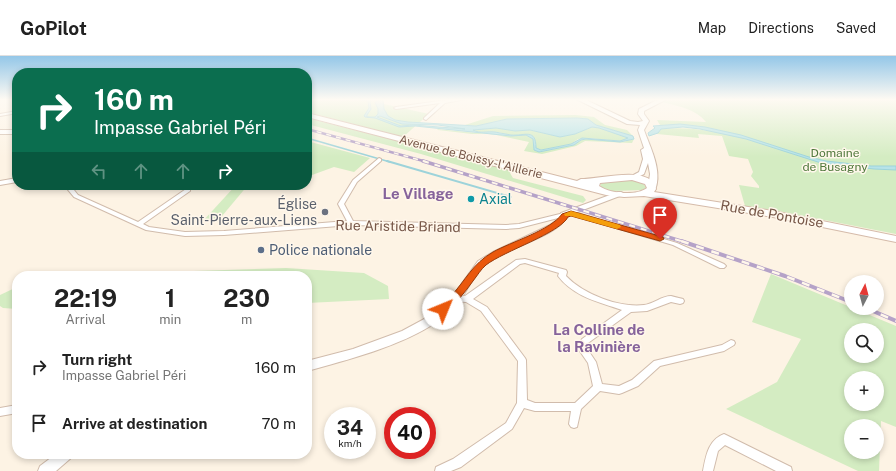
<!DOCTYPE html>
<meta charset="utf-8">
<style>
body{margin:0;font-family:"Public Sans",sans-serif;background:#f2f2f2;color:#222;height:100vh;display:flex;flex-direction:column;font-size:15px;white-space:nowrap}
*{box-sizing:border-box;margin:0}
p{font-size:13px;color:#767676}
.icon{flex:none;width:22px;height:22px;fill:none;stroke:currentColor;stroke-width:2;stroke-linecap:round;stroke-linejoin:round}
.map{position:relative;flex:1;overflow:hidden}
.sheet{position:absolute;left:12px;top:215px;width:300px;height:188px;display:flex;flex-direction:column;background:#fff;border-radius:16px;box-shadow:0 2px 6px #0003}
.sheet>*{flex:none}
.top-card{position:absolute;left:12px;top:12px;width:300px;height:122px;border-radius:16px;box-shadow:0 2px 6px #0003;background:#0b6e4f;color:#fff;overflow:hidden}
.needle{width:26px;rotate:6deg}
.fabs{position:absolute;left:844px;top:219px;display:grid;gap:8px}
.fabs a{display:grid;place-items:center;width:40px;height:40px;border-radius:50%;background:#fff;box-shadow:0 2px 6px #0003;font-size:20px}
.speed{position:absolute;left:324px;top:351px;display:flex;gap:8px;font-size:20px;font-weight:700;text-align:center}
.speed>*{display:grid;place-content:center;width:52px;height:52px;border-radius:50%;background:#fff;box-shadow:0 2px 6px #0003;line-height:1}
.speed small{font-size:10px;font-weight:400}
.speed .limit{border:6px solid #d22;background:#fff;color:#111}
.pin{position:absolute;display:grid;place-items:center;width:34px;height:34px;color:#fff;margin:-41px -17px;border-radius:50% 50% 50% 0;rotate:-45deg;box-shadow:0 0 4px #0007}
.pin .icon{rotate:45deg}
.me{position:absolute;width:44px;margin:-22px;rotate:45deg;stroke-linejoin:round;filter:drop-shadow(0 0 3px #0008)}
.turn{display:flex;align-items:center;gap:14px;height:84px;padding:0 16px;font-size:18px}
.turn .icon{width:52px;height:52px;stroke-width:2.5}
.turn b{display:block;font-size:28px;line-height:34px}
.lanes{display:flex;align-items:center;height:38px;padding:0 16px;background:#0003;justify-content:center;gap:20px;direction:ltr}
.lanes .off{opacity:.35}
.eta{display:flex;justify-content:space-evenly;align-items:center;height:68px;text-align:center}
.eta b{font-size:24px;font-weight:700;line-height:28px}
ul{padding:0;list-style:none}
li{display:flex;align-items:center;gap:12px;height:56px;padding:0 16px}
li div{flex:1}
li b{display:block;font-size:15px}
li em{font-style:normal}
header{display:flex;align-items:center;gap:24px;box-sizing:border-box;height:56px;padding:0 20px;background:#fff;border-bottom:1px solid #e0e0e0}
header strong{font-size:19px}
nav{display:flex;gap:22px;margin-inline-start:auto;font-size:14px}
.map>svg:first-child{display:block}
</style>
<header>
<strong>GoPilot</strong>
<nav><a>Map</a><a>Directions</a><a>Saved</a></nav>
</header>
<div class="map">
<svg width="896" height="415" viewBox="0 0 896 415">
<rect width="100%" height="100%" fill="#fdf3e4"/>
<!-- green -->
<g fill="#d4ecc2" fill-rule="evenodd">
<polygon points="307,43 383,43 384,48 429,58 403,81 307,56"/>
<path d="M 669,43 L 896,43 L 896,178 L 773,154 L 745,150 L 739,129 L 759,132 L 759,130 L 751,120 L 753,116 L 748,103 L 729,100 L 722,80 L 698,78 L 699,82 L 657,78 L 661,73 C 682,71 700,73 721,77 L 720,74 L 689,69 L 660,69 L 657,64 L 706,66 C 696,53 678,50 662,46 Z"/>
<polygon points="576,59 594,61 605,69 627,74 633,80 596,69 583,62 577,62 507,63 476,70 465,69 493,60"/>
<polygon points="307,62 512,114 510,117 513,122 583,140 586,144 583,147 421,98 307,68"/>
<path d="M 592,71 L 599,72 L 629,82 L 620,85 L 588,82 L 578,83 L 571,88 L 541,94 L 536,92 C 536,72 523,80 511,79 C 505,78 500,76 495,76 C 487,75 480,78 472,74 L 496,72 L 515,75 L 530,74 L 560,81 L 575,78 Z"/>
<polygon points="437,73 509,80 526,79 533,83 534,94 539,96 574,89 581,84 586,83 623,86 634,83 632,87 585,85 576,90 542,98 524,95 529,86 492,78 472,78 438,74"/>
<polygon points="307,85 370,102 354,116 334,111 312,119 307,124"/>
<path d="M 605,125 C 615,125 643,121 646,132 L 642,134 L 612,135 L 600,131 L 601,127 Z"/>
<polygon points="236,129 248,129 217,166 203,165"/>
<polygon points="286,212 364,217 388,230 389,243 307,247 307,220 95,220 99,218"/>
<path d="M 771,218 L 896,270 L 896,371 L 881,365 L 879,415 L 858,415 L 726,353 L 777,326 L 801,283 L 752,266 ZM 851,274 L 877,274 L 877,300 L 851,300 ZM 851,322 L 877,322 L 877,348 L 851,348 ZM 851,370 L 877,370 L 877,396 L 851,396 Z"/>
<polygon points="17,231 17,253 3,252 0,250 0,239"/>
</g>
<!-- water -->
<g fill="#b7e3e8" stroke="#9dd3da" fill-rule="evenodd">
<path d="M 356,43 L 374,43 L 370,45 L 371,53 L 367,59 L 367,61 L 375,61 L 378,58 L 378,53 L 375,46 L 383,43 L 384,53 L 388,60 L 395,64 L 408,66 L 476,70 L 507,63 L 577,62 L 588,63 L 596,69 L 633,80 L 634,83 L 620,86 L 586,83 L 581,84 L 574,89 L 539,96 L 534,94 L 533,83 L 526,79 L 511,80 L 415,70 L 399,71 L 375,62 L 365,61 L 364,60 L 369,52 L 368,45 ZM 380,60 L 402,68 L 438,69 L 465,73 L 413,69 L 401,70 L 377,61 ZM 592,71 L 599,72 L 628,82 L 620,85 L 582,82 L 571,88 L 541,94 L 536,92 C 536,72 525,80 511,79 C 506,78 500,77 495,76 C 487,75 480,78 473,74 L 496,72 L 515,75 L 530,74 L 560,81 L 575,78 Z"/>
<polygon points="680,68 705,71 741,79 809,101 826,105 871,110 896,110 896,114 874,113 821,107 746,83 700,73 683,71 661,73 658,77 649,80 648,77 655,72 653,70"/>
</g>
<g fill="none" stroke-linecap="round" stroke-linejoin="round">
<!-- stream-far1 -->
<polyline stroke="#9dd3da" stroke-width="1.5" points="307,82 390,106"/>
<!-- stream -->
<polyline stroke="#9dd3da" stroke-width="2" points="387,105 511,141"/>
<!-- minor casing -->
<g stroke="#d1bcac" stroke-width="2">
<g id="minor">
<polygon points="454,43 466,43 445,47 426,64 424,63 424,62 440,47 396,53 394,52 396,51"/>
<polygon points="17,55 17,57 0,60 0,58"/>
<polygon points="379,102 381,103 381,105 357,126 344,148 353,165 506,169 519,168 564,157 567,159 566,160 519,172 506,173 351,169 224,179 185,180 146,174 74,141 64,129 70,129 78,139 138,166 186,133 190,133 190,135 143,168 149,171 185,176 224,175 347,165 338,148 353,124"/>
<polygon points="17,122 17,126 0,129 0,125"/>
<polygon points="571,155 677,187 724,208 726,210 724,212 720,212 673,189 569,158 568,157"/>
<path d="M 525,203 L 566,214 L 567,216 L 566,220 C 583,238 619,252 644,249 C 653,248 662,240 671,240 C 674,241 679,242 683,243 L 684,245 L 683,247 L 680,248 L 671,246 L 647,255 L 631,256 L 588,287 L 586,291 L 596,306 L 602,328 L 619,330 L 632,324 L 654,305 L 722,289 L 731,284 L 734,285 L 735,287 L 734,289 L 724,295 L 660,310 L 638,330 L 622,337 L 619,338 L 600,335 L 581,353 L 577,371 L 574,372 L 571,371 L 569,368 L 571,355 L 535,355 L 524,352 L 512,373 L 461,411 L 451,415 L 435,415 L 436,411 L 453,403 L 506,367 L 517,347 L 518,305 L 481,255 L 466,246 L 452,245 L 451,243 L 452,241 L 465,240 L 516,204 ZM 525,207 L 559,217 L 558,220 C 574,241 599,246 622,254 L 582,283 L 577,291 L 588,307 L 593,330 L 575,347 L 535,347 L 527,344 L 526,304 L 525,302 L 487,251 L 473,243 L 520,208 Z"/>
<polygon points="17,349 17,357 0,360 0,352"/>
<path d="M 724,378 L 791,411 L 792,415 L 776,415 L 725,389 L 718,395 L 713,415 L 703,415 C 706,400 708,384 724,378 Z"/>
</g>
</g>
<!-- tertiary casing -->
<g stroke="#d1bcac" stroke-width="2">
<g id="tertiary">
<path d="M 576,43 L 584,43 L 630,65 L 638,66 L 643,65 L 638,58 L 639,53 L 659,43 L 667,43 L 644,55 L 644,58 L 649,65 L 644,74 C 650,91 663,115 655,134 L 649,134 L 648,132 L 650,118 L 648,107 L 644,118 L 632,124 L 628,122 L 639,116 L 643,103 L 641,94 L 644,92 L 638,74 L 640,69 L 627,68 Z"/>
<rect x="0" y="74" width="17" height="4"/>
<path d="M 618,136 L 621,136 L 625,138 L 567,160 C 560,180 502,193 484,209 C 473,219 468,235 458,246 C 451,253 443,261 435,267 C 401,290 347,304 307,315 L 307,305 L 353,293 L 402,275 L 428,261 L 452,241 L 478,205 L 493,196 L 550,169 L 558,163 L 561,157 Z"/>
<polygon points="56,398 73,398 71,402 56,415 38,415 40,410"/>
</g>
</g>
<!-- secondary casing -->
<g stroke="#d5bbaa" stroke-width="2">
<path id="secondary" d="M 307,57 L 577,125 L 581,123 C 598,123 638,112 652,125 C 654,127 655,131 656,133 L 654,136 L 773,155 L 896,180 L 896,186 L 773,161 L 644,140 L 624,141 L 606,139 L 307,61 ZM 632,124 L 645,128 L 647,132 C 636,140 611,138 599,130 L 600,127 Z"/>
</g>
<!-- minor -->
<use href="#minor" fill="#fff" fill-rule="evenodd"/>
<!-- tertiary -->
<use href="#tertiary" fill="#fff" fill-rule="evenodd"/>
<!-- secondary -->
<use href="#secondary" fill="#fff" fill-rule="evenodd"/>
<!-- rail-far2 casing -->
<g stroke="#b5a2c8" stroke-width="2.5">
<polyline id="rail-far2" points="307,73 427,106"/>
</g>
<!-- rail-far1 casing -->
<g stroke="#b5a2c8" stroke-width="3.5">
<polyline id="rail-far1" points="423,105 684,186"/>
</g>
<!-- rail casing -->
<g stroke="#b5a2c8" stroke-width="4">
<g id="rail">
<polyline points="681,185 785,220 851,246"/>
<polyline points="866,252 896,265"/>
</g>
</g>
<!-- rail-far2 -->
<use href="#rail-far2" stroke="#fff7eb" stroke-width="1.5" stroke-dasharray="5" stroke-linecap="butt"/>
<!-- rail-far1 -->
<use href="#rail-far1" stroke="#fff7eb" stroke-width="2" stroke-dasharray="6" stroke-linecap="butt"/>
<!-- rail -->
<use href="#rail" stroke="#fff7eb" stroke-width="2.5" stroke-dasharray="8" stroke-linecap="butt"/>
</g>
<!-- sky -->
<linearGradient id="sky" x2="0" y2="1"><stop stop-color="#94c7e8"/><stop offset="0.43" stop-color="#fefaf3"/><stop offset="1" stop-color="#fefaf3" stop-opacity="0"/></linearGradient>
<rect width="896" height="101" fill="url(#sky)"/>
<!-- route -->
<path fill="#ea580c" stroke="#983908" d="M 571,155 L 663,181 L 664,183 L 660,185 L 571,160 L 568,161 C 560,177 504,195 486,209 C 481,213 477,220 473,225 C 465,236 457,246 447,256 L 440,256 L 438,253 C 442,248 447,245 451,240 C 466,224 472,208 493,196 C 511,186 551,174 562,158 Z"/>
<!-- slow -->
<polygon fill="#f59e0b" points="571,155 620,169 621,171 617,173 571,160 565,160 564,158"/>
<!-- markers -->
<circle fill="#0f9aa8" stroke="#fff7eb" stroke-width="1.5" cx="471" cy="143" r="4"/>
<circle fill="#6b7280" stroke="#fff7eb" stroke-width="1.5" cx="325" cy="156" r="4"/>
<circle fill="#5c6f8a" stroke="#fff7eb" stroke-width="1.5" cx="261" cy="194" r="4"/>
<g text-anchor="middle" stroke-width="3" stroke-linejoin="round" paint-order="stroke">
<!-- far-park labels -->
<g font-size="12" fill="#50783c" stroke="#fff7eb">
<text x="835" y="101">Domaine<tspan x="835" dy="14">de Busagny</tspan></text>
</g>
<!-- far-street labels -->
<g font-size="12" fill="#775748" stroke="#fff7eb">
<text transform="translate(471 101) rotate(14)" y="4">Avenue de Boissy-l'Aillerie</text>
</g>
<!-- culture labels -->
<g font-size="14" fill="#0d838f" stroke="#fff7eb" text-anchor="start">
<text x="479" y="148">Axial</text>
</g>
<!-- worship labels -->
<g font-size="14" fill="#5b616d" stroke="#fff7eb" text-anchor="end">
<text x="317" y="153">Église<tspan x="317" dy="16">Saint-Pierre-aux-Liens</tspan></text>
</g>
<!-- street labels -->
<g font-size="14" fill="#775748" stroke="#fff7eb">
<text transform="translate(772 158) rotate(10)" y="5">Rue de Pontoise</text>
<text transform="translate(398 170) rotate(1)" y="5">Rue Aristide Briand</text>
</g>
<!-- service labels -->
<g font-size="14" fill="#4e5e75" stroke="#fff7eb" text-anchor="start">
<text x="269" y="199">Police nationale</text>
</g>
<!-- neighbourhood labels -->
<g font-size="15" font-weight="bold" fill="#86639b" stroke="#fff7eb">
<text x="418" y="143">Le Village</text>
<text x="599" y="279">La Colline de<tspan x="599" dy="17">la Ravinière</tspan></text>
</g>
</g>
</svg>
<div class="fabs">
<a><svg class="needle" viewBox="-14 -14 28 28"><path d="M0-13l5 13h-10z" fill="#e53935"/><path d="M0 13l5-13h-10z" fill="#767676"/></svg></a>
<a><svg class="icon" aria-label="search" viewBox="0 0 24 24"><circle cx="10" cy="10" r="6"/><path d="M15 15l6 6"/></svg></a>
<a>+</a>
<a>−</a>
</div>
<div class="speed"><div>34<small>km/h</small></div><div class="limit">40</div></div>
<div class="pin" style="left:660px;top:183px;background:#d93025"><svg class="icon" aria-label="arrive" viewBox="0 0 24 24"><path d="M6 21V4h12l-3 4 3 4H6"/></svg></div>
<svg class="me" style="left:443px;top:253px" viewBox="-20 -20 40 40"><circle r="19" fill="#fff"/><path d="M0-13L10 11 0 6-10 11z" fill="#ea580c"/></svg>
<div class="top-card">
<div class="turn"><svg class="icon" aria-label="right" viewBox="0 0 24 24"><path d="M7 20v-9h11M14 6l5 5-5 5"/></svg><div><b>160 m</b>Impasse Gabriel Péri</div></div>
<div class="lanes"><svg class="icon off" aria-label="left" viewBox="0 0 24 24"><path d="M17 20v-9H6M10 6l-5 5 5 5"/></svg><svg class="icon off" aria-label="ahead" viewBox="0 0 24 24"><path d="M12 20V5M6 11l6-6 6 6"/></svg><svg class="icon off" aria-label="ahead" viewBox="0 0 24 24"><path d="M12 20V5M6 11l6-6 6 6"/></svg><svg class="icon" aria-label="right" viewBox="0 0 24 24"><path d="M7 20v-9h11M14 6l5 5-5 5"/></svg></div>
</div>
<section class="sheet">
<div class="eta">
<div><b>22:19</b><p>Arrival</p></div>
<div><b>1</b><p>min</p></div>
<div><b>230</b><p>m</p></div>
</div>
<ul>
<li><svg class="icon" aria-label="right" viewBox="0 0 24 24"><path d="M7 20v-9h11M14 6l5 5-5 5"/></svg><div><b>Turn right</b><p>Impasse Gabriel Péri</p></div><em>160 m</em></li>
<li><svg class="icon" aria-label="arrive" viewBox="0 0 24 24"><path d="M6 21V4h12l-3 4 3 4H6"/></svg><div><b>Arrive at destination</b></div><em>70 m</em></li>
</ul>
</section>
</div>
